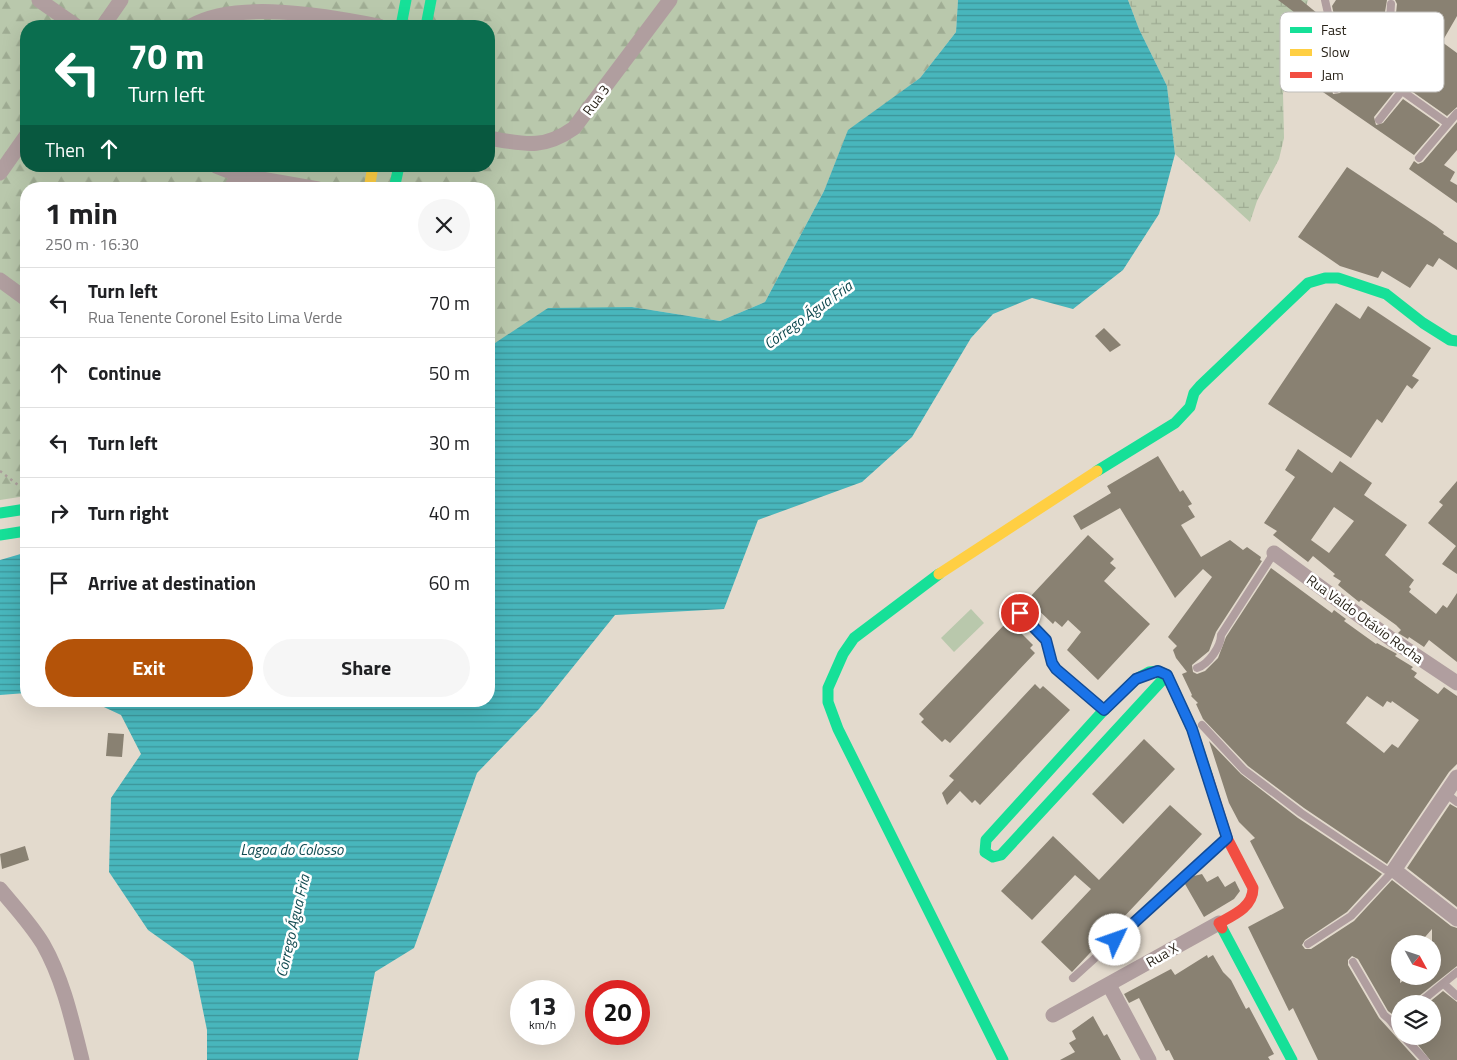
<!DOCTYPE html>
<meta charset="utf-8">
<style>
body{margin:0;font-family:"Titillium Web",sans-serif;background:#f6f6f6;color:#202124;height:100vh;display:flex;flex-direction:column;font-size:19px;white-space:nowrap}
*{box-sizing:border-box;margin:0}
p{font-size:16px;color:#757577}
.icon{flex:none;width:28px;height:28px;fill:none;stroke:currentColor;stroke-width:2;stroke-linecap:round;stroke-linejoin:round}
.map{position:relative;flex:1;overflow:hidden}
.details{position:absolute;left:20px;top:182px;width:475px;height:525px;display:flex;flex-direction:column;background:#fff;border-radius:20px;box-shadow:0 5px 20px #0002}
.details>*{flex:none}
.hud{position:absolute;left:20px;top:20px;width:475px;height:152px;border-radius:20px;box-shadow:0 5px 20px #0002;background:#0b6e4f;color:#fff;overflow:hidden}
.needle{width:32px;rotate:130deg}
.buttons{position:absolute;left:1391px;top:935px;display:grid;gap:10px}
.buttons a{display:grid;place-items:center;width:50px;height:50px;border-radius:50%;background:#fff;box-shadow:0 5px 20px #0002;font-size:25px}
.speed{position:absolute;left:510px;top:980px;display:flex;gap:10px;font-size:25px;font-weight:700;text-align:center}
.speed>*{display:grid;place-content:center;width:65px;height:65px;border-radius:50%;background:#fff;box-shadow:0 5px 20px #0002;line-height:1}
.speed small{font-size:12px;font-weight:400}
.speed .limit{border:8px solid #d22;background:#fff;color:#111}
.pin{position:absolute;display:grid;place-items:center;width:42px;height:42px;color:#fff;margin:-21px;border:2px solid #fff;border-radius:50%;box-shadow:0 1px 5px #0007}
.me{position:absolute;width:55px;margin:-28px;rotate:48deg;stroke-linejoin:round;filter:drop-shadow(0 0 4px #0008)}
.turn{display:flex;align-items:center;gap:18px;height:105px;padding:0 25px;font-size:22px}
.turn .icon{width:65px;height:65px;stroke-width:2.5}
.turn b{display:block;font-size:35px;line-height:42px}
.then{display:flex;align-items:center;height:48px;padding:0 25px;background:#0003;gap:10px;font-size:19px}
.round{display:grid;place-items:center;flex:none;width:52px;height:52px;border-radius:26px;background:#f6f6f6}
.head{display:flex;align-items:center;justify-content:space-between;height:85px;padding:0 25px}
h1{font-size:30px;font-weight:700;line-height:38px}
.primary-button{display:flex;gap:10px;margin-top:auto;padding:10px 25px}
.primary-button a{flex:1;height:58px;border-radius:30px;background:#b45309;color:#fff;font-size:20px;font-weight:700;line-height:58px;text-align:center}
.primary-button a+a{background:#f6f6f6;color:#202124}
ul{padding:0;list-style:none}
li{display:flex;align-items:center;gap:15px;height:70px;padding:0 25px;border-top:1px solid #e0e0e0}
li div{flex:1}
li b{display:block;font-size:19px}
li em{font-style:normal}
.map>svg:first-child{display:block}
</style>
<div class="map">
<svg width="1457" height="1060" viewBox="0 0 1457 1060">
<defs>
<pattern id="forest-firs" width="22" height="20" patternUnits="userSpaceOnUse" patternTransform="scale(1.25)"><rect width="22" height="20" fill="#b9c8ac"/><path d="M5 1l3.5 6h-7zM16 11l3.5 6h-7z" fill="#9fac93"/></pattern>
<pattern id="wetland-marsh" width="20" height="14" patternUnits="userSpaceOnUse" patternTransform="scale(1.25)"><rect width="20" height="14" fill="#b9c8ac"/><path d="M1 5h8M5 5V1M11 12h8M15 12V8" fill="none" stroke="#9fac93"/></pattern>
<pattern id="water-rules" width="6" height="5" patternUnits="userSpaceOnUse" patternTransform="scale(1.25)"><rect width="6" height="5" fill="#48b6bc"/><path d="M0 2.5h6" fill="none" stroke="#3c9498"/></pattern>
</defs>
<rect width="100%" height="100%" fill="#e3dacd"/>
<!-- forest -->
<path fill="url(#forest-firs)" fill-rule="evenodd" d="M 0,0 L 958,0 L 956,32 L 920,78 L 848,131 L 824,191 L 765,302 L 720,321 L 632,307 L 495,343 L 489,353 L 489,189 L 26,189 L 26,496 L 0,500 ZM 26,26 L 489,26 L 489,166 L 26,166 Z"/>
<!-- wetland -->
<polygon fill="url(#wetland-marsh)" points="1128,0 1308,0 1299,30 1300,52 1283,93 1284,138 1279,159 1257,201 1250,222 1175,154 1167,86 1139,29"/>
<!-- garden -->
<polygon fill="#b9c8ac" points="971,609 984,623 954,652 941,638"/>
<!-- water -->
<g fill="url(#water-rules)">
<polygon points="958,0 1128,0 1139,29 1167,86 1175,154 1159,214 1123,270 1073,309 1032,298 993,314 971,338 912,437 862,482 758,520 724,609 615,615 539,709 477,773 414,948 375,972 358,1060 207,1060 207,1030 193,962 148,930 109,872 111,798 141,754 121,715 91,701 489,701 489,353 495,343 548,308 632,307 720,321 765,302 824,191 848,130 920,78 956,32"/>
<polygon points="24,553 26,554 26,693 0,695 0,560"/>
</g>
<!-- building -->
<g fill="#898172" fill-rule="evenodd">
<polygon points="1278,0 1301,0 1323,18 1329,43 1351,61 1331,86 1333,94 1340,93 1360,68 1394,92 1374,117 1376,125 1383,123 1403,99 1440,125 1414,155 1307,81 1312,74 1294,60 1317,32 1310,24"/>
<polygon points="1336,0 1387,0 1384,18 1358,52 1339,37 1332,6"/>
<polygon points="1395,0 1457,0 1457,16 1442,42 1457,53 1457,107 1447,116 1410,90 1438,53 1437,45 1430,47 1401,83 1367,59 1395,23 1397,4"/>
<polygon points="1457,122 1457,150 1444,165 1455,172 1450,181 1457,185 1457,203 1409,169 1414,161 1418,164 1423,162"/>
<polygon points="1347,167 1436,226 1444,232 1443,234 1457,243 1457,270 1439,258 1433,267 1427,264 1410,288 1382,271 1378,278 1340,266 1298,237"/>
<polygon points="1336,303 1360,319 1368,306 1431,348 1412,376 1419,380 1412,389 1407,385 1382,423 1377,419 1351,458 1268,404"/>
<polygon points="1104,328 1121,345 1110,352 1095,336"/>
<path d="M 1298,449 L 1332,473 L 1340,461 L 1372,483 L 1364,495 L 1407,525 L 1385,555 L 1414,580 L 1409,587 L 1411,589 L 1409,592 L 1436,614 L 1443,605 L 1447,608 L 1457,593 L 1457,662 L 1429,640 L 1424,647 L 1409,637 L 1408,639 L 1398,633 L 1401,630 L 1396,625 L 1361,600 L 1359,602 L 1338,585 L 1341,581 L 1333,576 L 1335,574 L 1313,556 L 1308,562 L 1273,535 L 1277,531 L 1264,523 L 1295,477 L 1285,470 ZM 1334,507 L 1354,521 L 1329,553 L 1311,540 Z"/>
<path d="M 1158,456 L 1180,492 L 1183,490 L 1192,504 L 1188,506 L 1195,517 L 1181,525 L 1201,557 L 1230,540 L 1243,550 L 1247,547 L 1261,557 L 1260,560 L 1262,561 L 1216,632 L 1209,651 L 1192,665 L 1193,672 L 1197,674 L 1205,671 L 1218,658 L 1226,637 L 1271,568 L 1332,613 L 1334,610 L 1346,619 L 1344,621 L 1376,644 L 1377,643 L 1397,654 L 1395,656 L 1413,667 L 1411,669 L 1417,673 L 1414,677 L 1438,694 L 1444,687 L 1457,696 L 1457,764 L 1449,772 L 1387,864 L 1304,808 L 1248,766 L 1203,719 L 1196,704 L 1198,703 L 1191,696 L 1192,695 L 1182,674 L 1187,672 L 1176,658 L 1173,650 L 1177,646 L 1168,637 L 1212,577 L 1203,569 L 1175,598 L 1120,508 L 1081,530 L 1073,516 L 1111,493 L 1107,486 ZM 1367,696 L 1383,707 L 1387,701 L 1391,703 L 1392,701 L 1419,720 L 1398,748 L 1392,744 L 1384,753 L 1346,723 Z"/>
<polygon points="1457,481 1457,574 1442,564 1456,546 1428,523 1443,505 1439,502"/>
<polygon points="1088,535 1114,559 1110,563 1116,568 1104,581 1150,624 1098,680 1067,650 1081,632 1068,620 1062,627 1055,621 1053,624 1032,604 1035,602 1030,597"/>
<polygon points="1005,624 1009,628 1013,625 1033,645 1030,648 1035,653 950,743 945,739 942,742 921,722 924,719 919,714"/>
<polygon points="1035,684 1040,689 1043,686 1070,710 980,805 975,800 972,803 960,791 947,805 942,793 954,780 949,776"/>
<polygon points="108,733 124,734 122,757 106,756"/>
<polygon points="1144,739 1175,769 1123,824 1092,794"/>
<path d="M 1209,741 L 1241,774 L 1298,818 L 1382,874 L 1347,912 L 1305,940 L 1302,945 L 1305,949 L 1311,949 L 1354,921 L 1392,880 L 1451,926 L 1457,928 L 1457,966 L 1414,1000 L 1412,1004 L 1400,1004 L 1400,1012 L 1392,1014 L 1388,1011 L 1358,959 L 1352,956 L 1348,960 L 1348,965 L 1379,1018 L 1417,1060 L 1318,1060 L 1293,1008 L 1289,1011 L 1248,927 L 1284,908 L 1250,841 L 1255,838 L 1239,822 L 1229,803 ZM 1432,929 L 1432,976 L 1410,976 L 1400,983 L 1400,944 L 1419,944 Z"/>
<polygon points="1450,804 1457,808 1457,907 1407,868"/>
<polygon points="1170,805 1202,834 1072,972 1041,942 1091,889 1075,875 1032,920 1001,891 1053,836 1099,880"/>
<polygon points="25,846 29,860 2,869 0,854"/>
<polygon points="1202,874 1207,882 1218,876 1225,887 1235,881 1240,891 1234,899 1204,917 1185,884 1194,876"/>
<polygon points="1207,955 1208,958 1213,955 1223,972 1231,980 1246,1009 1249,1007 1274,1054 1268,1057 1270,1060 1174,1060 1169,1050 1166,1051 1139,998 1129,1003 1124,994 1171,969 1175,975"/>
<polygon points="1443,991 1457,1002 1457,1060 1430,1060 1411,1036 1432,1036 1432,1004 1427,1004"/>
<polygon points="1093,1016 1104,1036 1107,1034 1121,1060 1060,1060 1075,1052 1069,1043 1076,1039 1072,1031"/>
</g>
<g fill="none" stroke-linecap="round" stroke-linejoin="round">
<!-- path -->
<polyline stroke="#ab9e9b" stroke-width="2.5" stroke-dasharray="2.5 4" stroke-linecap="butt" points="0,471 26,491"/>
<!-- lane -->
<g stroke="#b09e9f" stroke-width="8">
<polyline points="1325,0 1334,40 1339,46 1447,123"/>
<polyline points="1336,89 1390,20 1391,4"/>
<polyline points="1379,120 1434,50"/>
<polyline points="1419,158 1457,113"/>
<polyline points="1010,604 1046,640 1052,663 1056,669 1102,709"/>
<path d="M 1197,668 C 1209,664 1221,646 1221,635 L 1274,553"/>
<polyline points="1202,725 1244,770 1301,813 1386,870 1394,870"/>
<polyline points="1445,793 1457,802"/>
<polyline points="1308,944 1351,916 1394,870"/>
<polyline points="1353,962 1384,1015 1390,1020 1400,1018"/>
<polyline points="1073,978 1225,840"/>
<polyline points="1444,984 1457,996"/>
<polyline points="1418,1004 1457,972"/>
<polyline points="1390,1020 1400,1033"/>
<polyline points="1403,1036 1425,1060"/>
</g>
<!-- street -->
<g stroke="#b09e9f" stroke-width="15">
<polyline points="39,0 76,26"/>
<polyline points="103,26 121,0"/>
<path d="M 191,26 C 236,0 324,15 379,26"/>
<path d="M 489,138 C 524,144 543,150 574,128 L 670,0"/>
<polyline points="216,166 239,175 318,189"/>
<polyline points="0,173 26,136"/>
<polyline points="230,189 239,175"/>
<polyline points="0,280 26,299"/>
<polyline points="1274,553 1391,639 1457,683"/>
<polyline points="1457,777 1394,870 1457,919"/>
<path d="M 0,889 C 14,906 31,924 43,944 C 63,979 72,1020 82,1060"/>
<polyline points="1109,985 1149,1060"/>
<polyline points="1053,1015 1219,923"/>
</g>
<!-- fast -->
<g stroke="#16e098" stroke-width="11">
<polyline points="401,26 406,0"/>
<polyline points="426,26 431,0"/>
<polyline points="394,189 399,166"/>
<polyline points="1097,471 1175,423 1190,407 1194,393 1200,386 1308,283 1325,278 1338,278 1386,294 1423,323 1450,340 1457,341"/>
<polyline points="0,513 26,509"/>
<polyline points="0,535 26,531"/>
<polyline points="939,574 854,638 843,654 828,688 828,702 838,729 1003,1060"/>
<polyline points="1167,675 1001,855 993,857 985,852 986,840 1104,710 1136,679 1149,672 1158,671 1167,675 1192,729 1207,775"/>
<polyline points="1222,928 1292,1060"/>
</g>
<!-- slow -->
<g stroke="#ffcf43" stroke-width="11">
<polyline points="369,189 373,166"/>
<polyline points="939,574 1097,471"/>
</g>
<!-- jam -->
<path stroke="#f24e42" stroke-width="11" d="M 1207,775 L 1227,838 L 1253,888 C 1253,907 1234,915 1219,923 L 1222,928"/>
</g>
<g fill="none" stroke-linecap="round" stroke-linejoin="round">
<!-- route casing -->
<g stroke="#114b97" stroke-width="12">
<polyline id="route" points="1020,613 1046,640 1052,663 1056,669 1104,710 1136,679 1158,671 1167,675 1192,729 1227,838 1115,940"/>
</g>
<!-- route -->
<use href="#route" stroke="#1a73e8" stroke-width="9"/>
</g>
<g text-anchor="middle" stroke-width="5" stroke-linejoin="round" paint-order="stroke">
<!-- street labels -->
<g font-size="14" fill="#2a241a" stroke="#fff">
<text transform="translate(596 100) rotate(-53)" y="5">Rua 3</text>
<text transform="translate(1365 619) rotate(36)" y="5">Rua Valdo Otávio Rocha</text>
<text transform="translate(1162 955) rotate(-30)" y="5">Rua X</text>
</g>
<!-- water labels -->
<g font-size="15" font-style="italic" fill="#114a50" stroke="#fff">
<text transform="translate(808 315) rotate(-36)" y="5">Córrego Água Fria</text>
<text x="292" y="855">Lagoa do Colosso</text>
<text transform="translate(293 926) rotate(-77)" y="5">Córrego Água Fria</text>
</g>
</g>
<!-- legend -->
<rect x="1280" y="12" width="164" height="80" rx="8" fill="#fff" stroke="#bfbdba" stroke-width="1"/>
<rect x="1290" y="27" width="22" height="6" fill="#16e098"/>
<rect x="1290" y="49" width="22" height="7" fill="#ffcf43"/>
<rect x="1290" y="72" width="22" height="6" fill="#f24e42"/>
<g font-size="14" fill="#2a241a">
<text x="1321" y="35">Fast</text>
<text x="1321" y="57">Slow</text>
<text x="1321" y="80">Jam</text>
</g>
</svg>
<div class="buttons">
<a><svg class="needle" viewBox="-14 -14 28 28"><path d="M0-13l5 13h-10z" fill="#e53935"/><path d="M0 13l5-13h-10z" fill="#757577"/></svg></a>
<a><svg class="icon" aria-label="layers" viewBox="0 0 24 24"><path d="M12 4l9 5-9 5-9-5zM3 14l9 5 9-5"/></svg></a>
</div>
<div class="speed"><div>13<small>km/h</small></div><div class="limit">20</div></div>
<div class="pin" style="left:1020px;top:613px;background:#d93025"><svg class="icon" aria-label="arrive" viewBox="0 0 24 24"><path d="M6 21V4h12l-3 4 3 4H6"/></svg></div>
<svg class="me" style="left:1115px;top:940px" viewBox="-20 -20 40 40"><circle r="19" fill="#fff"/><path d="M0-13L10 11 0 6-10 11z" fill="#1a73e8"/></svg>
<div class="hud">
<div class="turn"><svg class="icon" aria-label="left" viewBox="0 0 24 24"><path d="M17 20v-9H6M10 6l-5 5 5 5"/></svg><div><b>70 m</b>Turn left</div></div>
<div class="then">Then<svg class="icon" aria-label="ahead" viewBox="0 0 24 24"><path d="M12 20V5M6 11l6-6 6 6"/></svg></div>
</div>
<section class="details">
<div class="head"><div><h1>1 min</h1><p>250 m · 16:30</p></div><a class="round"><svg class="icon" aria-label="close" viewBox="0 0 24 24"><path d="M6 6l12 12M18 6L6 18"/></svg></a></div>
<ul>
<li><svg class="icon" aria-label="left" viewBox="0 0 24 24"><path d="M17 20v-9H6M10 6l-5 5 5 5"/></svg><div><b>Turn left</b><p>Rua Tenente Coronel Esito Lima Verde</p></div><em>70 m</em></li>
<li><svg class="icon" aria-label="ahead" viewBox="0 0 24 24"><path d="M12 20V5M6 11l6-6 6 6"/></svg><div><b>Continue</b></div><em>50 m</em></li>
<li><svg class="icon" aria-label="left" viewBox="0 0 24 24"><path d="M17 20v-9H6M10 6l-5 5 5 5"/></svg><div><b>Turn left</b></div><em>30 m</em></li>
<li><svg class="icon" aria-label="right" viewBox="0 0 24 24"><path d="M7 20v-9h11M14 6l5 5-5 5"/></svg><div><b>Turn right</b></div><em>40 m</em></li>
<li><svg class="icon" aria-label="arrive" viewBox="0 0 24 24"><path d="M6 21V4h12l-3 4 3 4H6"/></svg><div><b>Arrive at destination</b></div><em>60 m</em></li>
</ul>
<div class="primary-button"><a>Exit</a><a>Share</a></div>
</section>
</div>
